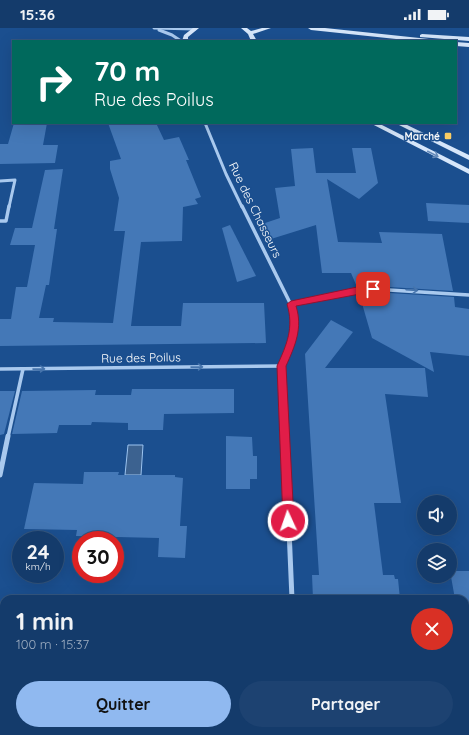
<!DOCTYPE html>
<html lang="fr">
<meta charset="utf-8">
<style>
body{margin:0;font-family:Quicksand,sans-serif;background:#1d4271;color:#f1f3f6;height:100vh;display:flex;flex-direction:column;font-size:15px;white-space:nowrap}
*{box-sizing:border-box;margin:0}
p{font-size:13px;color:#9dadc1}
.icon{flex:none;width:22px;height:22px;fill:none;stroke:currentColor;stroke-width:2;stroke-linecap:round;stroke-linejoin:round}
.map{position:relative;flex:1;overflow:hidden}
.drawer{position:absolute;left:0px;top:567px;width:469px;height:140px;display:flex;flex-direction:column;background:#143b6b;border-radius:12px 12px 0 0;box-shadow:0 4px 16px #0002,0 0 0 1px #33557e}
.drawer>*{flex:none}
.top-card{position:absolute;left:12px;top:12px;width:445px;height:84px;border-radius:0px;box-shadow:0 4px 16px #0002,0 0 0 1px #33557e;background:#00695c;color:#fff;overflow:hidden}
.buttons{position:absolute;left:417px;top:467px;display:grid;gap:8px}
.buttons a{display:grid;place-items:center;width:40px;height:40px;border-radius:50%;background:#143b6b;box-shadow:0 4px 16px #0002,0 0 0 1px #33557e;font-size:20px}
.speed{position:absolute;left:12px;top:503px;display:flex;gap:8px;font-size:20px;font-weight:700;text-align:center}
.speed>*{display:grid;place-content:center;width:52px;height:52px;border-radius:50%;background:#143b6b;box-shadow:0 4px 16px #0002,0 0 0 1px #33557e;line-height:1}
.speed small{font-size:10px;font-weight:400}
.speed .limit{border:6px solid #d22;background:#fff;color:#111}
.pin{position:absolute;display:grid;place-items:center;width:34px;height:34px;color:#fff;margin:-17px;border-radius:8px;box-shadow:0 2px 6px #0006}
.me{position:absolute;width:44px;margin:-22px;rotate:357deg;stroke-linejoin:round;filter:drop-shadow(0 0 3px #0008)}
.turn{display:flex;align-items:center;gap:14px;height:84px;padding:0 16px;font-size:18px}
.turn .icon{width:52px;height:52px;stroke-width:2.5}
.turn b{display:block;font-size:28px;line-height:34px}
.round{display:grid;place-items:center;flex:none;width:42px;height:42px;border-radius:21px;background:#1d4271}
.headline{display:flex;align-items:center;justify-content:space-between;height:68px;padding:0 16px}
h1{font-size:24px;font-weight:700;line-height:30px}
.cta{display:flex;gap:8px;margin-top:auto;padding:8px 16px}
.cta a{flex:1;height:46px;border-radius:24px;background:#90b9f0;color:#111;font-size:16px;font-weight:700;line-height:46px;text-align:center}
.cta a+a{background:#1d4271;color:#f1f3f6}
.status{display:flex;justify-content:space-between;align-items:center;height:28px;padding:0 20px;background:#143b6b;direction:ltr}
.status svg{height:11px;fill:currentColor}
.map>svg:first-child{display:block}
</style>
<div class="status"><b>15:36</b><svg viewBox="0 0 49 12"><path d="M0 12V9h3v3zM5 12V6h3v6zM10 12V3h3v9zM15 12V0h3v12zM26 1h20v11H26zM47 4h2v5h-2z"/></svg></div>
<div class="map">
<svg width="469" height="707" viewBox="0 0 469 707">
<rect width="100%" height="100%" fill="#1b4f8f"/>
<!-- water -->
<polygon fill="#3c6290" stroke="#9cc4f0" points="128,417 143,417 141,447 125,447"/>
<!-- building -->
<g fill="#4478b7">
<polygon points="14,95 47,95 43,117 58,117 55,135 0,136 0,116 8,116"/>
<polygon points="108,95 156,95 164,112 179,109 189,132 186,132 201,169 195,171 198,176 183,179 182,213 141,214 131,298 181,298 183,275 264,275 266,315 0,318 0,291 11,291 16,259 27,259 35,217 10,217 15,200 32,200 45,142 63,141 54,201 57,201 49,257 46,257 39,290 54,290 53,294 113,295 125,203 114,203 119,170 110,141 110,133 121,131"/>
<polygon points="313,120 316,145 356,145 352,120 371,120 378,155 359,171 327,151 338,214 382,215 379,204 442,206 453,263 373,258 357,259 351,245 322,245 316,197 271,211 262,196 280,190 275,160 295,158 291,121"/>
<polygon points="426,175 469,177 469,195 428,193"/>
<polygon points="230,197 256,248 237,254 222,200"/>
<polygon points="373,264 454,269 455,279 469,281 469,328 430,324 434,344 372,310 359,265"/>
<polygon points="331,292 353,304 325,340 425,340 428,369 385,366 401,475 374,475 383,547 394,547 395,551 398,551 400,571 313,571 312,547 319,547 305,326"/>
<polygon points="132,361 234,361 234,385 164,386 163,402 128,402 128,395 92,394 91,397 59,397 57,405 12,406 22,363 96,362 95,367 131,367"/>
<polygon points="0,363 15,363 4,406 0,407"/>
<polygon points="226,408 252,409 253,428 257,428 257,451 250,451 250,461 226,461"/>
<polygon points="84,444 119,444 118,447 175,447 175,449 183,450 180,498 187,498 185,530 158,529 159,510 76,508 77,502 24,501 34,455 83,456"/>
<polygon points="450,543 469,543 469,596 465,597 465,571 455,571"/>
</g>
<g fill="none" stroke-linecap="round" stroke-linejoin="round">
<!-- street-far2 -->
<g stroke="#a9c9ee" stroke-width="3">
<polyline points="154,0 195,1"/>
<polyline points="159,2 172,7 181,13"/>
<polyline points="205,95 226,146 242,179"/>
<polyline points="0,153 15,152 9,179"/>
</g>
<!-- street-far1 -->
<g stroke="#a9c9ee" stroke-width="3.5">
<polyline points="242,178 294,283 295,298 292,312 282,338 285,409"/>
<polyline points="0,193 6,193 9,178"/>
<polyline points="291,276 357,262 373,261 469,267"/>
<polyline points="0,341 282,338"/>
<polyline points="8,409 23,341"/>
</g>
<!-- street -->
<g stroke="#a9c9ee" stroke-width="5">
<polyline points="285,408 292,571"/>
<polyline points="0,447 8,408"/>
<polyline points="293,707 294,703"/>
</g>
<!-- secondary -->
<g fill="#d6e6fa" fill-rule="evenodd">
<polygon points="193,0 199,0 188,9 188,13 182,13 184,7"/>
<polygon points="241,0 247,0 251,3 262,0 271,0 253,6 257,13 251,13 248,6"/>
<polygon points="308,0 325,0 429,11 432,13 415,13 311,2"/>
<polygon points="422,6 469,9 469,13 420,9 420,7"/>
<polygon points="456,14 469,15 469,19 456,18"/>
<polygon points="370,95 378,95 469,141 469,146"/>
<polygon points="395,95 403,95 469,127 469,132"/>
</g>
</g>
<!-- one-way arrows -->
<defs><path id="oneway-shaft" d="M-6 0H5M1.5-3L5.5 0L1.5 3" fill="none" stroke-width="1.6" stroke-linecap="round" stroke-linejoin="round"/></defs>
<use stroke="#668bba" href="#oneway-shaft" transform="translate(433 126) rotate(27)"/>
<g stroke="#4674ac">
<use href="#oneway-shaft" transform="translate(412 262) rotate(4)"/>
<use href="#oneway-shaft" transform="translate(197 339) rotate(-1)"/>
<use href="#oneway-shaft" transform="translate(39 341) rotate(-1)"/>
</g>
<!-- route -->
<path fill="#e11d48" stroke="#92132f" d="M 373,257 L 377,261 L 376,263 L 296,278 C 303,300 295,318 286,338 L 294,493 L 292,497 L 288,499 L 285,497 L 283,493 L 277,338 C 287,316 294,300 287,276 L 291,273 L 357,259 Z"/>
<!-- markers -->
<rect fill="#ffd166" stroke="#1b4f8f" stroke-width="1.5" x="444" y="104" width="8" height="8" rx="2"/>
<g text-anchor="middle" stroke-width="3" stroke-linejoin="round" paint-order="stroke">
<!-- far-poi labels -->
<g font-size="10" font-weight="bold" fill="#fff" stroke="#1b4f8f" text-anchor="end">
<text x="440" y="112">Marché</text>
</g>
<!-- street labels -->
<g font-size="12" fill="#fff" stroke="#1b4f8f">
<text transform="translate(255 182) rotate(64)" y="4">Rue des Chasseurs</text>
<text transform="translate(141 330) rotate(-1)" y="4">Rue des Poilus</text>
</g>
</g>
</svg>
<div class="buttons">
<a><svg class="icon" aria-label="sound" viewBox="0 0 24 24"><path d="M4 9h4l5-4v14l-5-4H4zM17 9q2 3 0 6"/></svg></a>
<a><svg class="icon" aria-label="layers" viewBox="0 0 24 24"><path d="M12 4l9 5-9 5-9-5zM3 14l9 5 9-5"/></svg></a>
</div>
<div class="speed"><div>24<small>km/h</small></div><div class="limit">30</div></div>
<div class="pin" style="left:373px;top:261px;background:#d93025"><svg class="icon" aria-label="arrive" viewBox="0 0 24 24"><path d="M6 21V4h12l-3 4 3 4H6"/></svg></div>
<svg class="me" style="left:288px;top:493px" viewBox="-20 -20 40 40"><circle r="17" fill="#e11d48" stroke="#fff" stroke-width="3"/><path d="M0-11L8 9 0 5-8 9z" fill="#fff"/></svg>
<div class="top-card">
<div class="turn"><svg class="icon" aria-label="right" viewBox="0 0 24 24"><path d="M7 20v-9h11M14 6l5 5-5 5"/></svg><div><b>70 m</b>Rue des Poilus</div></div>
</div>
<section class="drawer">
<div class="headline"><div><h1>1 min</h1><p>100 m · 15:37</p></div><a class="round" style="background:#d93025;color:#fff"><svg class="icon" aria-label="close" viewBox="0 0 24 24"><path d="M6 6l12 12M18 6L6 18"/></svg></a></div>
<div class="cta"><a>Quitter</a><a>Partager</a></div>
</section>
</div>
